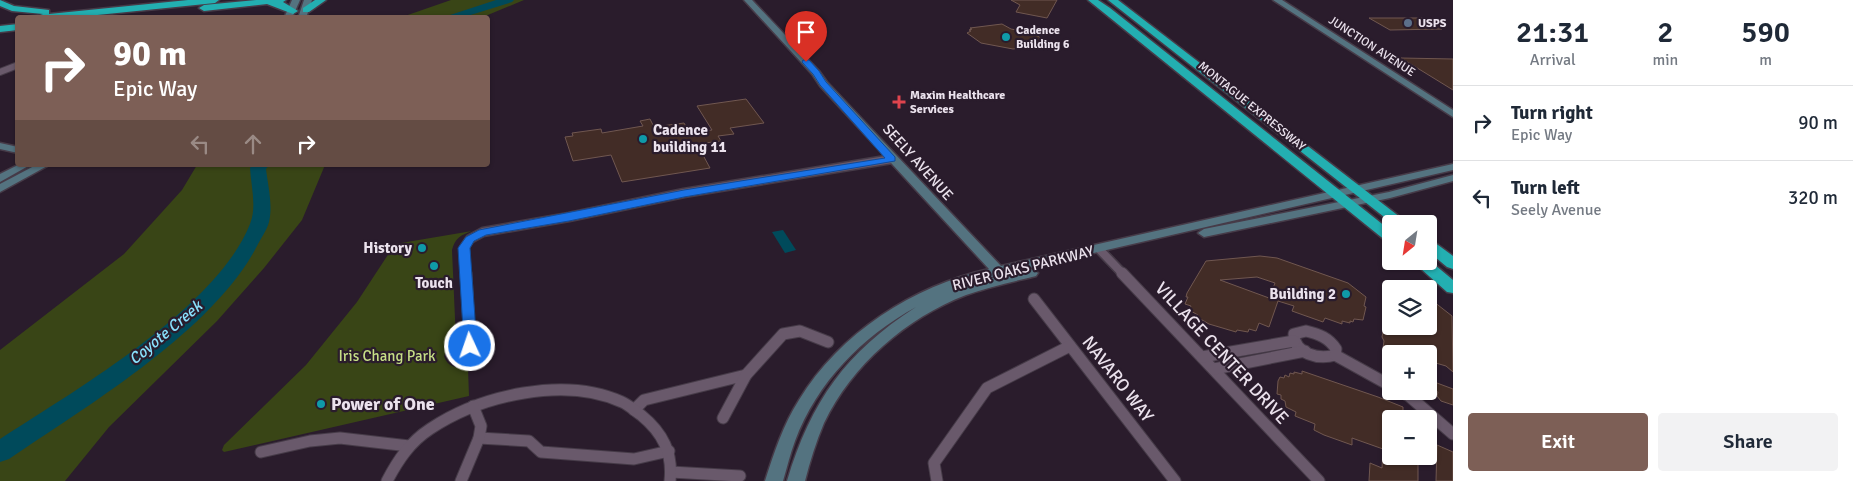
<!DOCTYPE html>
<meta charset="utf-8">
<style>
body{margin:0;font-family:Signika,sans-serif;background:#f2f2f3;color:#1f2937;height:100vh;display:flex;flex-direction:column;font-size:19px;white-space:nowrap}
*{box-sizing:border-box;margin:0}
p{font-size:16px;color:#747a83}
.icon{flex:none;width:28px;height:28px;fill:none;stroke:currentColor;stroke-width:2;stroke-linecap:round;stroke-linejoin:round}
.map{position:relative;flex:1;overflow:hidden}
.details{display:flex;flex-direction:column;background:#fff;width:400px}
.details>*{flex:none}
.top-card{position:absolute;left:15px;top:15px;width:475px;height:152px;border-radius:5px;box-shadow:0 1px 4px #0004;background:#7d5f56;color:#fff;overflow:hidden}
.needle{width:32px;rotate:210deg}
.controls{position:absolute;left:1382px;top:215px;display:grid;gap:10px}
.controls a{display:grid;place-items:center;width:55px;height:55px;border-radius:5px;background:#fff;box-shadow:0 1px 4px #0004;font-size:25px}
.pin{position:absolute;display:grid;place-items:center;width:42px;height:42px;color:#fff;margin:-51px -21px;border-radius:50% 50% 50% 0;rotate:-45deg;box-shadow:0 0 5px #0007}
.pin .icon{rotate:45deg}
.me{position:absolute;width:55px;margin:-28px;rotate:357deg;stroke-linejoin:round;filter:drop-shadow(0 0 4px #0008)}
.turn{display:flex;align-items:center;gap:18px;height:105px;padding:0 15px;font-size:22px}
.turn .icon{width:65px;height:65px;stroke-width:2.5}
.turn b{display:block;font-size:35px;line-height:42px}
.lanes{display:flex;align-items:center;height:48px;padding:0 15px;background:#0003;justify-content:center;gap:25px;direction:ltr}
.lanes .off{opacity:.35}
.eta{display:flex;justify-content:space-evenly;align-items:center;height:85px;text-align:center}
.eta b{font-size:30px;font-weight:600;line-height:35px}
.action{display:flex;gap:10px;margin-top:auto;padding:10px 15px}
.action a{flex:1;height:58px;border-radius:5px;background:#7d5f56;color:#fff;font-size:20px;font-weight:600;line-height:58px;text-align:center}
.action a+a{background:#f2f2f3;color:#1f2937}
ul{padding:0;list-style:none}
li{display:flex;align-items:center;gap:15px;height:75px;padding:0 15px;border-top:1px solid #e0e1e3}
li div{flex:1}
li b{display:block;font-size:19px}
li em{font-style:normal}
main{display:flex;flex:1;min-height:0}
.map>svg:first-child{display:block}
</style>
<main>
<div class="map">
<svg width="1453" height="481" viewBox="0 0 1453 481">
<rect width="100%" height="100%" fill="#2a1c2c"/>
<!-- green -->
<g fill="#394516">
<polygon points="451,0 524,0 483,17 402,17"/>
<polygon points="197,165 325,165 302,220 264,268 217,321 109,427 65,481 0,481 0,350 124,254 182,190"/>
<path d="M 472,231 C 461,235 455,238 452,250 L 456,341 L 448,347 L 444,356 C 448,368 457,368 468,368 L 469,396 L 224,452 L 222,450 L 224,445 L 306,365 L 357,302 L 395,244 Z"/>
</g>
<!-- water -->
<polygon fill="#004a5b" points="783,230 796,250 785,253 772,232"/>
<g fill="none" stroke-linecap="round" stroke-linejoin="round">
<!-- river -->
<g fill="#004a5b" fill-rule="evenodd">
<polygon points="496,0 514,0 512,2 461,18 441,18"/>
<path d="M 252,165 L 269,165 L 266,169 C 268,186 273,205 269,222 C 267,230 261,238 257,246 C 213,331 87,406 9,459 L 0,462 L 0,439 C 74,391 217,308 250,224 C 257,207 251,186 250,168 Z"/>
</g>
</g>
<!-- building -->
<g fill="#422c26" stroke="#705750" fill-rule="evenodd">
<polygon points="1011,0 1057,0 1047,18 1016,12 1020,5"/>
<polygon points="1369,18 1422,18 1442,29 1390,30"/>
<polygon points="1002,24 1011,29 1033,33 1050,44 1013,49 981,43 967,33 971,31 969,30 972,29 970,28"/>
<polygon points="1401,58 1453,59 1453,90"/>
<polygon points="746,99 764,123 730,128 734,134 718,136 721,141 697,144 710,168 622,182 611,155 573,161 565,137 573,136 572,133 601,129 602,133 643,126 640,121 650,119 654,127 684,123 690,133 712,130 697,106"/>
<path d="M 1260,256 L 1277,258 L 1348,283 L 1366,297 L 1364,306 L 1366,307 L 1363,320 L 1354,319 L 1353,322 L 1350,321 L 1350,323 L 1342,321 L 1342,324 L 1325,318 L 1323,322 L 1292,311 L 1294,306 L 1278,301 L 1269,327 L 1259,323 L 1256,331 L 1249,329 L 1248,332 L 1237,330 L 1236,332 L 1209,324 L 1197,317 L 1198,315 L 1189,310 L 1191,306 L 1185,304 L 1188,297 L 1186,297 L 1187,293 L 1206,261 ZM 1257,277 L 1275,283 L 1269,298 L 1220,280 Z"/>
<polygon points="1429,298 1452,316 1453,372 1446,366 1429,361 1429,354 1390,354 1391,351 1383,348 1384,341 1382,337 1387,309 1391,310 1391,326 1429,326"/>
<polygon points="1302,371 1378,397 1403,407 1403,411 1421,418 1391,419 1391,456 1418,458 1418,481 1369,481 1370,463 1382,468 1383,449 1352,438 1352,445 1324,435 1314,430 1315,424 1295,416 1296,412 1286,407 1285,401 1281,399 1281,395 1277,394 1278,381 1280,377 1284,378 1285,375 1289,377 1290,373 1294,374 1294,372 1302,374"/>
<polygon points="1429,380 1453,389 1453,405 1441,401 1437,396 1438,392 1429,389"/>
<polygon points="1437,445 1453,452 1453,481 1436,481"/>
</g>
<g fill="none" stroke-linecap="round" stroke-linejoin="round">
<!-- street-far2 casing -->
<g stroke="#463b48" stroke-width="8">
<polyline id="street-far2" points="0,72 18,65"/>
</g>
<!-- street-far1 casing -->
<g stroke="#463b48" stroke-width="11">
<g id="street-far1">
<polyline points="1099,249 1123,274"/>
<polyline points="466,274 464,248 470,239 483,232 569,217 684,193 892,159"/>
</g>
</g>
<!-- street casing -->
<g stroke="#463b48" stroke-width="13">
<g id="street">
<polyline points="1122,273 1319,481"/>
<polyline points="1034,299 1175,481"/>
<path d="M 1306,331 C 1319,334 1329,338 1336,349 L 1335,355 C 1319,360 1294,354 1294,334 Z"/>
<polyline points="465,353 470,346 466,273"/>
<polyline points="1335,355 1391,386"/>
<polyline points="1202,357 1294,341"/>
<polyline points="1214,369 1305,351"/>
<polyline points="1400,391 1409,396 1453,434"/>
<polyline points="634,410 644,400 746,375"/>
<polyline points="723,418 746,375 783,334 800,331 828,342"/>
<polyline points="479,438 529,441 541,452 634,459 669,451"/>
<polyline points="261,452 310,441 340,438 409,446"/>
<polyline points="671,472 740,476"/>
<path d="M 387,481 C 398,460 410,442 430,429 C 481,395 565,376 622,402 C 629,405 635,411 641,415 C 663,433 673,453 670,481"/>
<polyline points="461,481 479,438 481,426 473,406"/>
<polyline points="937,481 934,463 987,388 1070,346"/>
</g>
</g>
<!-- secondary casing -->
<g stroke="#463b48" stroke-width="3">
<g id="secondary">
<polygon points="292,0 300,0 292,18 284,18"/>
<polygon points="304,0 312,0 306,18 298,18"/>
<path d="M 744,0 L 752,0 L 819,71 L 827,82 L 1001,266 L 1453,164 L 1453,170 L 1007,273 L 1031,269 L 1038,273 L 1036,276 C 1012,282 988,287 966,295 C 906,318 852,365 824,423 C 816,442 810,461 805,481 L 787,481 C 811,401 846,352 916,307 C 862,337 817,382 795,441 C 790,454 787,468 783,481 L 765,481 C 774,453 783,425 799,400 C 840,333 913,286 989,269 L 820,86 L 812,74 ZM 995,276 L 996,277 L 968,285 Z"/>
<polygon points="1273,0 1282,0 1453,110 1453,117"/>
<polygon points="0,143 18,147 18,153 0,149"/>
<polygon points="18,165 30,165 0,182 0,174"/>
<polygon points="36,165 49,165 0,192 0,184"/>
<polygon points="1453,175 1453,181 1390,198 1204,237 1198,233 1204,229 1389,192"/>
</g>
</g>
<!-- highway casing -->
<g stroke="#463b48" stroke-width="3">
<g id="highway">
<polygon points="0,0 14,6 49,10 49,14 188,0 219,0 215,3 68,18 31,18 43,14 12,11 0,6"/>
<polygon points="256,0 286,0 283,2 298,11 293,14 267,4 204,11 199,8 204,5"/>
<polygon points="315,0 326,0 309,12 303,12 303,8"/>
<polygon points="1088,0 1098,0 1110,8 1391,231 1391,242 1386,241"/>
<polygon points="1108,0 1118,0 1409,224 1393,224"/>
<polygon points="18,24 18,30 0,32 0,26"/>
<polygon points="1429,240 1434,242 1453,256 1453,269 1447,267 1429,252"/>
<polygon points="1429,260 1453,280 1453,293 1447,292 1412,261"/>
</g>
</g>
<!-- street-far2 -->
<use href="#street-far2" stroke="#69596b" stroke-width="6"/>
<!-- street-far1 -->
<use href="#street-far1" stroke="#69596b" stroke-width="8"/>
<!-- street -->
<use href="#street" stroke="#69596b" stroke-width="11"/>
<!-- secondary -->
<use href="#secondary" fill="#547380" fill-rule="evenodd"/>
<!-- highway -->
<use href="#highway" fill="#23afb1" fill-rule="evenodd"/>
</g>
<!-- route -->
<polygon fill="#1a73e8" stroke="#114b97" points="803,60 809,60 819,71 826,82 895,157 895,161 684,197 569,221 486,235 474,241 470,248 477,346 475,349 466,349 464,346 458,248 466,237 479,230 684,190 885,158 820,85 813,74 802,62"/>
<!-- markers -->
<circle fill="#5c6f8a" stroke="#2a1c2c" stroke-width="2" cx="1408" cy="23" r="5"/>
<g fill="#0f9aa8" stroke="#2a1c2c" stroke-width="2">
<circle cx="1006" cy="37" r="5"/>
<circle cx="643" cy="139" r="5"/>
<circle cx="422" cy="248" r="5"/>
<circle cx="434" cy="266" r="5"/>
<circle cx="1346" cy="294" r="5"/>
<circle cx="321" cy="404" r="5"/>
</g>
<path fill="#e0444e" stroke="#2a1c2c" stroke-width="2" d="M896.5 94.5h5v5h5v5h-5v5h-5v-5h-5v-5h5z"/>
<g text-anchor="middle" stroke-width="4.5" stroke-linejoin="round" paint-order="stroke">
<!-- far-poi labels -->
<g font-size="12" font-weight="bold" fill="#ebe2ed" stroke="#2a1c2c" text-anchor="start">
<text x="1418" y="27">USPS</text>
<text x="1016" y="34">Cadence<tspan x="1016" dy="14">Building 6</tspan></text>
<text x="910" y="99">Maxim Healthcare<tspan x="910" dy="14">Services</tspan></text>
</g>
<!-- far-street labels -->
<g font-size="12" fill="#ebe2ed" stroke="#2a1c2c">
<text transform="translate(1372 46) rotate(33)" y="4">JUNCTION AVENUE</text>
<text transform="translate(1252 106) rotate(39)" y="4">MONTAGUE EXPRESSWAY</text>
</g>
<!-- poi labels -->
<g font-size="15" font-weight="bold" fill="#ebe2ed" stroke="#2a1c2c" text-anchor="end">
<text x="653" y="135" text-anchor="start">Cadence<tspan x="653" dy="17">building 11</tspan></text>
<text x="412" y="253">History</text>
<text x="434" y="288" text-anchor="middle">Touch</text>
<text x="1336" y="299">Building 2</text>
</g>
<!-- street labels -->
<g font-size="15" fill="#ebe2ed" stroke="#2a1c2c">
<text transform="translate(918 162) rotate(48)" y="5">SEELY AVENUE</text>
<text transform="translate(1023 268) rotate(-14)" y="5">RIVER OAKS PARKWAY</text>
</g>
<!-- park labels -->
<g font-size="15" fill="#c6df86" stroke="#2a1c2c">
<text x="387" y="361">Iris Chang Park</text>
</g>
<!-- water labels -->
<g font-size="16" font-style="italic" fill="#89e1fd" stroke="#2a1c2c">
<text transform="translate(165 332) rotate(-40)" y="6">Coyote Creek</text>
</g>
<!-- near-street labels -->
<g font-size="18" fill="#ebe2ed" stroke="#2a1c2c">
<text transform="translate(1222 353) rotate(47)" y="6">VILLAGE CENTER DRIVE</text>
<text transform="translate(1118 379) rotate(52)" y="6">NAVARO WAY</text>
</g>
<!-- near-poi labels -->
<g font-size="18" font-weight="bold" fill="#ebe2ed" stroke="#2a1c2c" text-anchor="start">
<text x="331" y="410">Power of One</text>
</g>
</g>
</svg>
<div class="controls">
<a><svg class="needle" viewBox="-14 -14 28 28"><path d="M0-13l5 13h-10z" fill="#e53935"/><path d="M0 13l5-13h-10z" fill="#747a83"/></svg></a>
<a><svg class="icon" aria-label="layers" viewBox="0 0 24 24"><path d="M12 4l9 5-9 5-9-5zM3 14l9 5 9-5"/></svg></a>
<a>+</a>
<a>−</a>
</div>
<div class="pin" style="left:806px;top:62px;background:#d93025"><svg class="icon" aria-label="arrive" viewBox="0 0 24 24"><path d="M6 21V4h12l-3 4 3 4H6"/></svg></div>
<svg class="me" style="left:470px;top:346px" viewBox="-20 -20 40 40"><circle r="17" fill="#1a73e8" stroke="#fff" stroke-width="3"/><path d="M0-11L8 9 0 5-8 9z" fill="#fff"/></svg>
<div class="top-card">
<div class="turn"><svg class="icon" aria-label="right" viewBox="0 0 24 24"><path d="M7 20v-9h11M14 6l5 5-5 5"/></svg><div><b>90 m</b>Epic Way</div></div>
<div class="lanes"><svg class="icon off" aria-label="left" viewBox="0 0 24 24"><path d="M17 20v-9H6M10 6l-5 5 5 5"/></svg><svg class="icon off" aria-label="ahead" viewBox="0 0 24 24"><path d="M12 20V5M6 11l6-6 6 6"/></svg><svg class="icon" aria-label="right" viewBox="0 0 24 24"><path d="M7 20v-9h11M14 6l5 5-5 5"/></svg></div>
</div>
</div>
<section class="details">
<div class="eta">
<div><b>21:31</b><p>Arrival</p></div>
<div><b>2</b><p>min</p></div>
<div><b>590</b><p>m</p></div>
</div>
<ul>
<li><svg class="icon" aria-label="right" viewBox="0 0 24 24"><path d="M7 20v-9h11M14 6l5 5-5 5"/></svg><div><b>Turn right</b><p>Epic Way</p></div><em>90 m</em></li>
<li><svg class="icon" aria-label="left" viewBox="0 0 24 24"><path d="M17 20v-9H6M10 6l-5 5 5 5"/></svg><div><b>Turn left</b><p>Seely Avenue</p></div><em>320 m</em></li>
</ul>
<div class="action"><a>Exit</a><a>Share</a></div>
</section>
</main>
